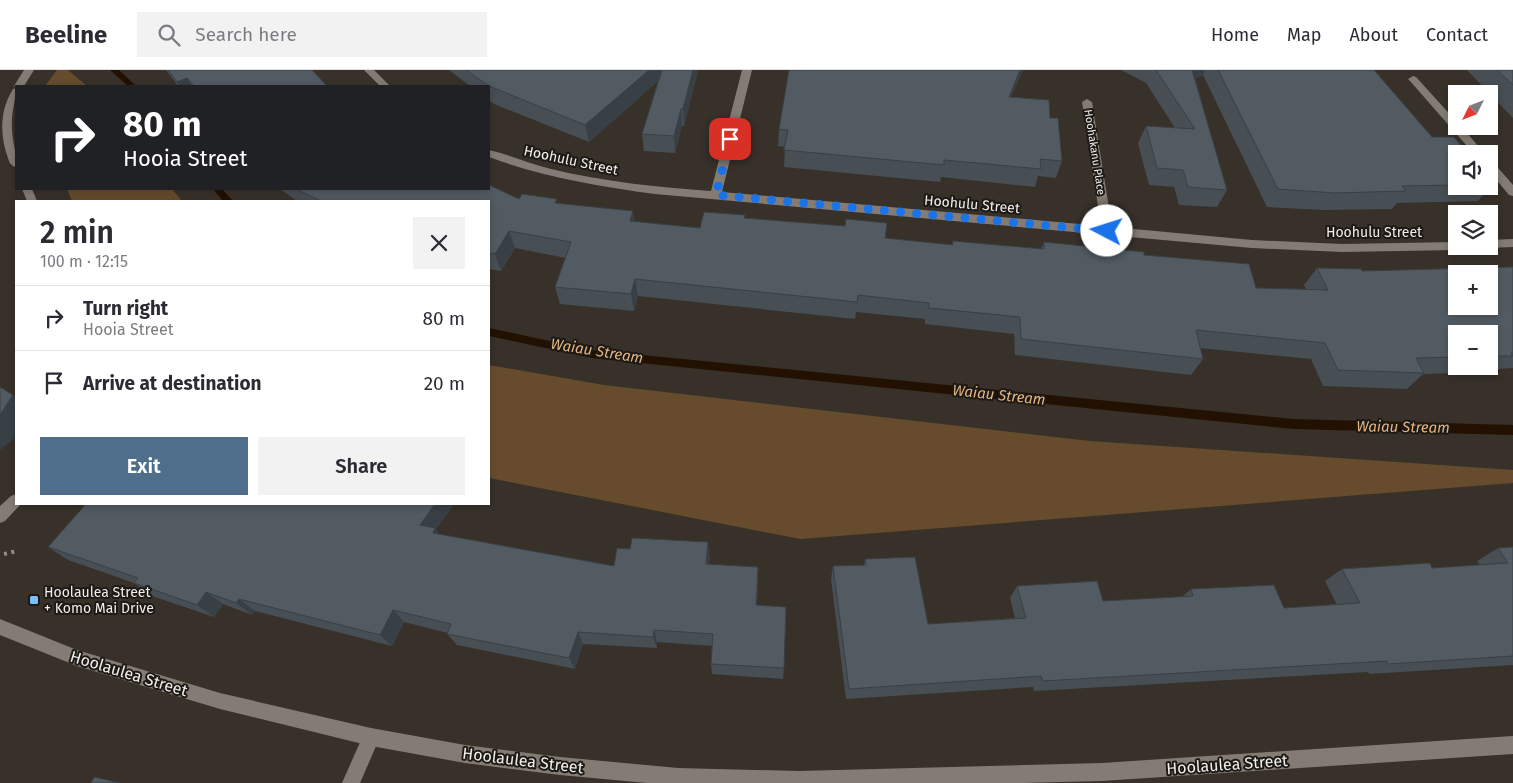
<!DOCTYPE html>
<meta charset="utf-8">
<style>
body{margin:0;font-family:"Fira Sans",sans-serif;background:#f2f2f3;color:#2b2b33;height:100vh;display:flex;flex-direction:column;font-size:19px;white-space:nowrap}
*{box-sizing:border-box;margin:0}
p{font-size:16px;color:#7c7c81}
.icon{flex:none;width:28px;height:28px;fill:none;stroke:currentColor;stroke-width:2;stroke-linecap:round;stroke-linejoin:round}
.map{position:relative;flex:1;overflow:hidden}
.panel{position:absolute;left:15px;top:130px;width:475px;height:305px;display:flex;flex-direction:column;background:#fff;border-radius:0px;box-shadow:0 2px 8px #0003}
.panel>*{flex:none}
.banner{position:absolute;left:15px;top:15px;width:475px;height:105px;border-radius:0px;box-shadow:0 2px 8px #0003;background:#202124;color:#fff;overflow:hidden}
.needle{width:32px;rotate:228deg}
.buttons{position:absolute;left:1448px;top:15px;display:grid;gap:10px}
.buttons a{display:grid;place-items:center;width:50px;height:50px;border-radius:0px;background:#fff;box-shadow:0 2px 8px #0003;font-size:25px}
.pin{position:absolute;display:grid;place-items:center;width:42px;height:42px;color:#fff;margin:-21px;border-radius:10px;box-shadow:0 2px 8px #0006}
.me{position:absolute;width:55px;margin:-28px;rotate:275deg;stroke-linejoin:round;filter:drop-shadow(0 0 4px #0008)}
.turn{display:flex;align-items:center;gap:18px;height:105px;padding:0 25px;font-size:22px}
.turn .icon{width:65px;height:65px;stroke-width:2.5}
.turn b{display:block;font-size:35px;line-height:42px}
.round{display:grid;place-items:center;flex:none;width:52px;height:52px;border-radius:0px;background:#f2f2f3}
.overview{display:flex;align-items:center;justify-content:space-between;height:85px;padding:0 25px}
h1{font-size:30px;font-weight:600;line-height:38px}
.action{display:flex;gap:10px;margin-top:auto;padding:10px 25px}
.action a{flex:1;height:58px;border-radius:0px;background:#4e6e8c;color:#fff;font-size:20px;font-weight:600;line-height:58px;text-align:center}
.action a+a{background:#f2f2f3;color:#2b2b33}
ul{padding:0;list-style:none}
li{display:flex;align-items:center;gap:15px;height:65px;padding:0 25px;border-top:1px solid #e1e1e2}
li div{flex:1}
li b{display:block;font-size:19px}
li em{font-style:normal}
header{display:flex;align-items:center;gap:30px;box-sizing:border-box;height:70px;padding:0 25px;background:#fff;border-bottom:1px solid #e1e1e2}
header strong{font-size:24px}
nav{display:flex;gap:28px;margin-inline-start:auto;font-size:18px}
.search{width:350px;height:45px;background:#f2f2f3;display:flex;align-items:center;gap:12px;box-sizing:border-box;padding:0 18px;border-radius:0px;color:#7c7c81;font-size:19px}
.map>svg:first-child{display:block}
</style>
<header>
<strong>Beeline</strong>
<div class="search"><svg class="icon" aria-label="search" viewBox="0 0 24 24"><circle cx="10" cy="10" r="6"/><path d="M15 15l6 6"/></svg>Search here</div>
<nav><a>Home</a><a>Map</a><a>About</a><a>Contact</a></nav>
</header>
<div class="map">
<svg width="1513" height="713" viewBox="0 0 1513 713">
<rect width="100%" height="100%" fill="#373129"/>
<!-- green -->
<g fill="#664c2d">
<polygon points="57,0 68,0 87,16 45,16"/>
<polygon points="67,119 172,119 182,131 72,131"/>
<polygon points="489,295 604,315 1090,371 1513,400 1513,413 800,469 489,408"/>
</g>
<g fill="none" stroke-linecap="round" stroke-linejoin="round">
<!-- stream -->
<g fill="#210" fill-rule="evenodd">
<polygon points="110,0 119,0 136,16 128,16"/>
<polygon points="213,119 222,119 233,131 223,131"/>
<polygon points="489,258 592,280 1293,349 1513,355 1513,365 1293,359 592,288 489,266"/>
</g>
<!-- path -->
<polyline stroke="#928d86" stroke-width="4" stroke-dasharray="3 4.5" stroke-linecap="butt" points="4,484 17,481"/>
<!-- minor -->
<g fill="#847c74" fill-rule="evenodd">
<polygon points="364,0 374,0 390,16 380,16"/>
<path d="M 742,0 L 752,0 L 722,122 L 1101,156 L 1082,32 L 1087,29 L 1092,32 L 1112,157 L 1252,170 L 1342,174 L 1456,172 L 1456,176 L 1462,176 L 1456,180 L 1342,182 L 1252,178 L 655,124 C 598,116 542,107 489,87 L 489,80 C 510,85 530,94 551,99 C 604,112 658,117 711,121 Z"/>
<polygon points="1413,6 1416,7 1456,51 1456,56 1461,56 1485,84 1474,84 1410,11 1408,9"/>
<polygon points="1489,91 1493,92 1513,115 1513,126 1509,125 1489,101"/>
<polygon points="1513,169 1513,177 1489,178 1485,176 1489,176 1489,170"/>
<polygon points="371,658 377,661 380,667 360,713 342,713 365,661"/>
</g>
<!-- tertiary -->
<g fill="#847c74" fill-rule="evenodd">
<path d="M 24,0 L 34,0 L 24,16 L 16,16 C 16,30 11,43 12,57 C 12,71 17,83 16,97 C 10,96 9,91 7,85 C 0,62 0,40 13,19 L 16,18 L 14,16 Z"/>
<polygon points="22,119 32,119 37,131 27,131"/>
<polygon points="16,424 16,434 21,434 5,451 0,453 0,436 11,426"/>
<polygon points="0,549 77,580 220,623 371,658 465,675 560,687 678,698 799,701 1102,693 1513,666 1513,684 1102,711 1022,713 647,713 560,705 465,693 371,676 220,639 77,596 0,565"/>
</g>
</g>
<!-- wall -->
<g fill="#474e54" fill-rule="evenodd">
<polygon points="166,0 312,0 327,16 178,16"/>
<polygon points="449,0 698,0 684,56 682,56 675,83 644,81 642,64 658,11 589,72 494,34 489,30 489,16 470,16"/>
<polygon points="789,0 1023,0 1011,27 1050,48 1062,91 1056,108 1038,106 1035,117 941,107 940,112 784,97 785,77 778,76 779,59"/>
<polygon points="1121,0 1374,0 1432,67 1456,84 1456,116 1489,116 1489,108 1493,114 1478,131 1397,133 1392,139 1323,140 1267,137 1203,5 1195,8 1227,120 1217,137 1179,135 1174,117 1149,115 1138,73 1146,56 1175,58 1146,13"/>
<polygon points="1467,0 1513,0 1513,48"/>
<path d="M 280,119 L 489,119 L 519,129 L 558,133 L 635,152 L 700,158 L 745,145 L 745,148 L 885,168 L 952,175 L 953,171 L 1041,179 L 1044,172 L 1144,185 L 1256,218 L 1306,219 L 1304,215 L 1317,198 L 1362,201 L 1513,197 L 1513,298 L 1498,299 L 1495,302 L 1423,304 L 1407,319 L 1323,316 L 1311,289 L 1200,278 L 1203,289 L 1191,305 L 1015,285 L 1014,264 L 925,254 L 925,249 L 856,242 L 855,249 L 638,226 L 634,241 L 560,234 L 555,217 L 566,188 L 515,178 L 501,201 L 489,199 L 489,131 L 297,131 ZM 1456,264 L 1489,264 L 1489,296 L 1456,296 Z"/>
<polygon points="86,434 454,434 436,459 439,464 614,496 710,486 709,494 758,510 757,535 784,598 783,609 712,604 711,594 713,576 657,572 657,578 583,574 575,599 457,575 447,564 448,563 404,552 392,576 255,541 252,545 223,534 214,547 152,526 134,513 68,490 48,477"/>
<polygon points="1513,477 1513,595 1369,604 1368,602 1034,621 1033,617 846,629 831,509 833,496 864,495 865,489 928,554 1015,548 1010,528 1017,516 1103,531 1182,527 1191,519 1284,538 1337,535 1325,511 1342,499 1432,498 1480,495 1477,491 1498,478"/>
</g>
<!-- shaded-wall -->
<g fill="#394045">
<polygon points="649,0 668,0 668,2 589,72 585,55"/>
<polygon points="693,0 698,0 684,56 683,39"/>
<polygon points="1020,0 1023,0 1004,44 1009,27"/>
<polygon points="1188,0 1205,0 1203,5 1183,12"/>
<polygon points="187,8 192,16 180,16 177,12"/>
<polygon points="681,39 682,56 675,83 674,66"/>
<polygon points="633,141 636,158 630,151"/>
<polygon points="509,161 515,178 501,201 495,184"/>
<polygon points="635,209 638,226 634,241 631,224"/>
<polygon points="13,325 16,327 16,367 0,380 0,345"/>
<polygon points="435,434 454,434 436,459 444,472 420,455"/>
<polygon points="708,472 710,486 707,507 706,494"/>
<polygon points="758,497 758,510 756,547 756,535"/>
<polygon points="206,522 223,534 214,547 197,535"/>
<polygon points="239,529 255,541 252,545 236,533"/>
<polygon points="393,540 404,552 392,576 380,565"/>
<polygon points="654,560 657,572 657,578 653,567"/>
<polygon points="578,562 583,574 575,599 569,588"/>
</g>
<!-- building -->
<g fill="#525b62" stroke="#394045" fill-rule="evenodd">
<polygon points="168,0 312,0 327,16 194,16 187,8 177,12"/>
<polygon points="466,0 649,0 585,55 489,16"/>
<polygon points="662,0 693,0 683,39 681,39 674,66 642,64"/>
<polygon points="789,0 1020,0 1009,27 1049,30 1050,48 1058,48 1062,91 1040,89 1041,99 944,90 944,95 784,80 788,60 779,59"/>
<polygon points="1156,0 1192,0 1227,120 1188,117 1183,100 1157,98 1146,56 1195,59"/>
<polygon points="1218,0 1374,0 1432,67 1454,67 1468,84 1456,84 1456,115 1402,116 1406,121 1335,123 1278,119"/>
<polygon points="1497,0 1513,0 1513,15"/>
<polygon points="1489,108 1493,114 1489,114"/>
<path d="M 489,115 L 519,129 L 522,124 L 557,129 L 555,133 L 633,141 L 630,151 L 700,158 L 704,142 L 745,145 L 744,148 L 845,156 L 846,149 L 887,153 L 885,168 L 953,175 L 953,171 L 1044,179 L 1044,172 L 1144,182 L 1144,185 L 1249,194 L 1256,218 L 1328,220 L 1317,198 L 1361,199 L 1362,201 L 1513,197 L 1513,283 L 1511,283 L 1513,286 L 1489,286 L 1489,264 L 1456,264 L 1456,287 L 1416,288 L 1424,303 L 1338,300 L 1325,273 L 1196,260 L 1203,289 L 1021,269 L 1020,247 L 929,238 L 929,233 L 858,225 L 857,232 L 635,209 L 631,224 L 555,217 L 571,172 L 509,161 L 495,184 L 489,183 L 489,131 L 321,131 L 296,119 L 489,119 ZM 1456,204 L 1489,204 L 1489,236 L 1456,236 Z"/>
<polygon points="0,317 13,325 0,345"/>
<polygon points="86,434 435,434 420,455 435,458 433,463 614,496 617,478 630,479 632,468 708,472 706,494 758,497 756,535 786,537 784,598 711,594 713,564 654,560 653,567 578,562 569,588 447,564 451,554 393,540 380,565 239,529 236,533 206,522 197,535 134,513 138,508 48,477"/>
<polygon points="1513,477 1513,586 1388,594 1387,591 1043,611 1041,606 849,619 833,496 866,495 865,489 915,487 928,554 1026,548 1017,516 1097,511 1103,531 1193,526 1191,519 1274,515 1284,538 1360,533 1342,499 1430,493 1432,498 1508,493 1498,478"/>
<polygon points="94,707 120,713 91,713"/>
</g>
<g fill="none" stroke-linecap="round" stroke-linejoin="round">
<!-- route -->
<polyline stroke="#1a73e8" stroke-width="9" stroke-dasharray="0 16.2" points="730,69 716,125 1107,161"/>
</g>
<!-- markers -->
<rect fill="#79bff8" stroke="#1c1916" stroke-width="2" x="29" y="525" width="10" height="10" rx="2.5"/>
<g text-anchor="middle" stroke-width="4" stroke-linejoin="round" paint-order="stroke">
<!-- far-street labels -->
<g font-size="11" fill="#f1ede8" stroke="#1c1916">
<text transform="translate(1095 82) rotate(81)" y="4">Hoohakanu Place</text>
</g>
<!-- street labels -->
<g font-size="14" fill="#f1ede8" stroke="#1c1916">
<text transform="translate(571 90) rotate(12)" y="5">Hoohulu Street</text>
<text transform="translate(972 134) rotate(5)" y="5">Hoohulu Street</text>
<text x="1374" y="167">Hoohulu Street</text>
</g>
<!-- poi labels -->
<g font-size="14" fill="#f1ede8" stroke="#1c1916" text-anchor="start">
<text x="44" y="527">Hoolaulea Street<tspan x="44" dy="16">+ Komo Mai Drive</tspan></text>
</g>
<!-- water labels -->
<g font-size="15" font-style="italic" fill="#e4b57f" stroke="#1c1916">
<text transform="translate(597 281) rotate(9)" y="5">Waiau Stream</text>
<text transform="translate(999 325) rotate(6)" y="5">Waiau Stream</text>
<text transform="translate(1403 357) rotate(1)" y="5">Waiau Stream</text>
</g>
<!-- near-street labels -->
<g font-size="16" fill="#f1ede8" stroke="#1c1916">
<text transform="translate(129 603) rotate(17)" y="6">Hoolaulea Street</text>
<text transform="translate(523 690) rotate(7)" y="6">Hoolaulea Street</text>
<text transform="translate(1227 694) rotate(-4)" y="6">Hoolaulea Street</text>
</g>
</g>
</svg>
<div class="buttons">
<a><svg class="needle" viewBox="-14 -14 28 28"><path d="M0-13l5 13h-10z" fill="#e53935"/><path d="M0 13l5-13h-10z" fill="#7c7c81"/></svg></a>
<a><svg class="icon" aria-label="sound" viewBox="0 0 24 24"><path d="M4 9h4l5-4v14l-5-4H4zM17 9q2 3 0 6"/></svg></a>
<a><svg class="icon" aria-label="layers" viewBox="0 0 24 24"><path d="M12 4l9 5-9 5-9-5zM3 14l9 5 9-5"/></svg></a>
<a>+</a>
<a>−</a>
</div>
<div class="pin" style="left:730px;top:69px;background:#d93025"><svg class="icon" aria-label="arrive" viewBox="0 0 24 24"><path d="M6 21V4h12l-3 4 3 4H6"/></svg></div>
<svg class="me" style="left:1107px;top:161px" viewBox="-20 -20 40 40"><circle r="19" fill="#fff"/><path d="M0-13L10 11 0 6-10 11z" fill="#1a73e8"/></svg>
<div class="banner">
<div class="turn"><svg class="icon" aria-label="right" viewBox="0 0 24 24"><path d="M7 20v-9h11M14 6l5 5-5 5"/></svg><div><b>80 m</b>Hooia Street</div></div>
</div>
<section class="panel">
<div class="overview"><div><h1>2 min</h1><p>100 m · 12:15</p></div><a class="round"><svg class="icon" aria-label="close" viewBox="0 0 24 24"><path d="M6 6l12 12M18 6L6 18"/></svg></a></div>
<ul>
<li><svg class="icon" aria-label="right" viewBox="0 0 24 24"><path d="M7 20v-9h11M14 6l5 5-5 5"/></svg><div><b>Turn right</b><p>Hooia Street</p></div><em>80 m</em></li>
<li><svg class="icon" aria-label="arrive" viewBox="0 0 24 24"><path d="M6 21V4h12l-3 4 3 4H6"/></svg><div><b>Arrive at destination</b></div><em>20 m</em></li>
</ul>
<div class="action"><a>Exit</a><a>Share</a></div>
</section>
</div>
